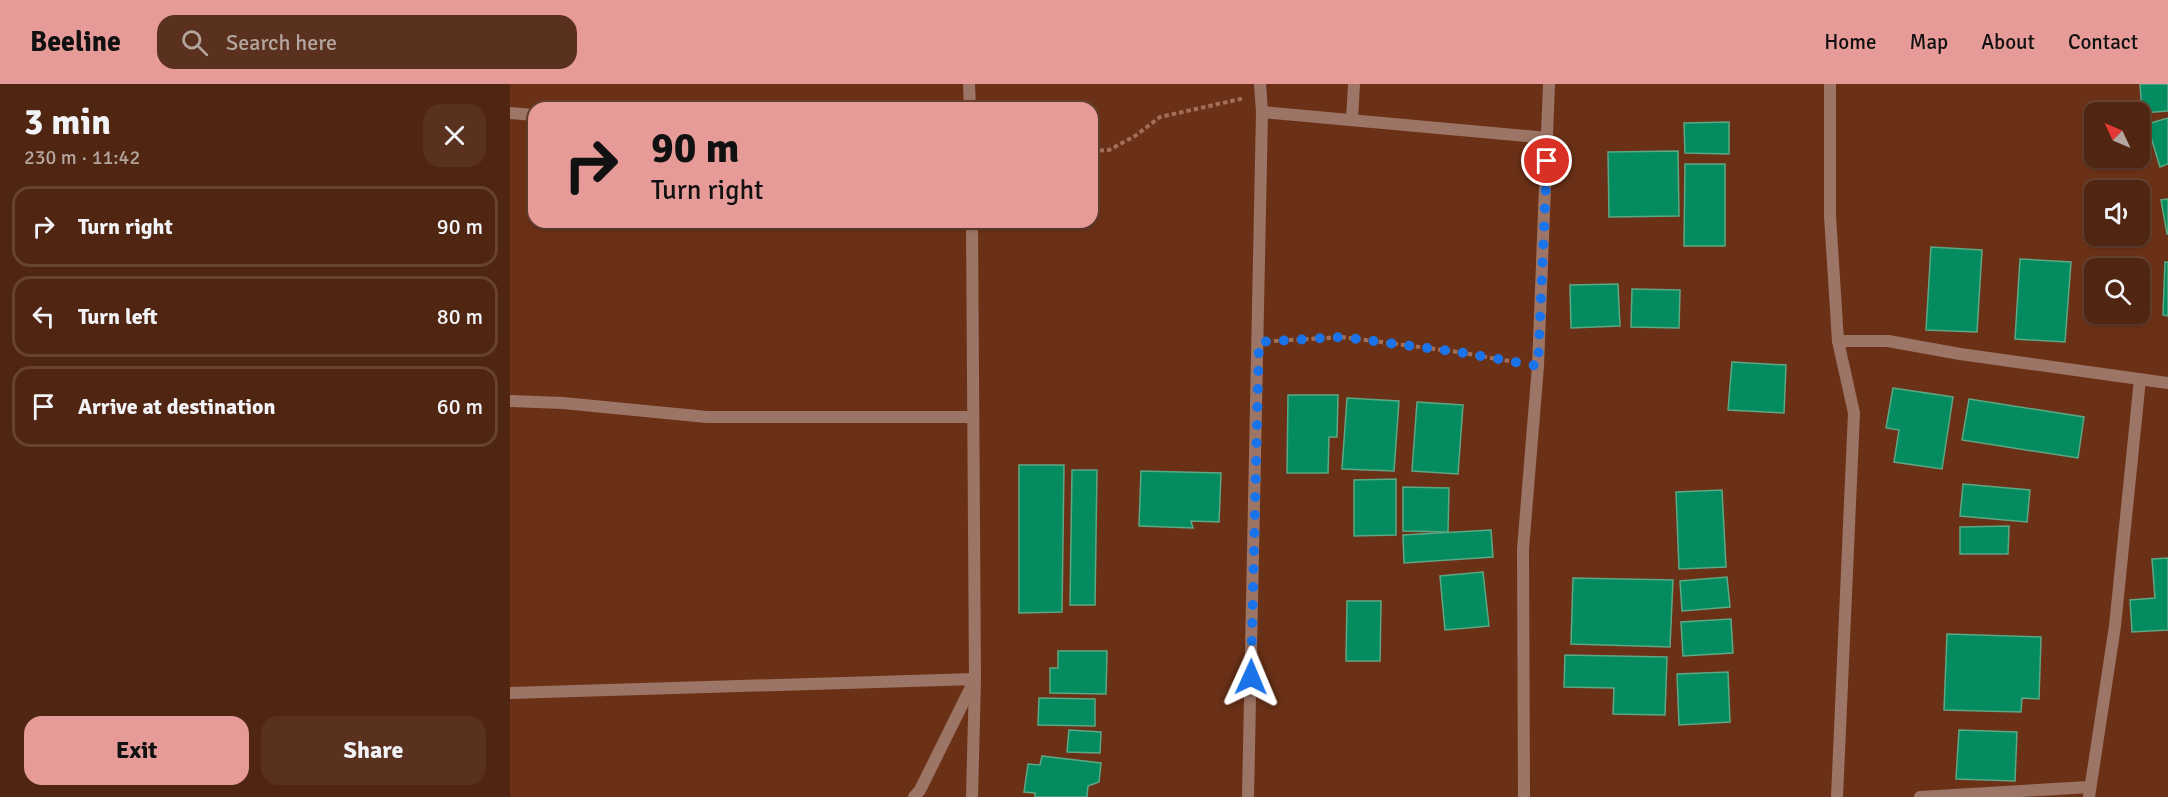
<!DOCTYPE html>
<meta charset="utf-8">
<style>
body{margin:0;font-family:Signika,sans-serif;background:#5a311f;color:#f1f3f6;height:100vh;display:flex;flex-direction:column;font-size:22px;white-space:nowrap}
*{box-sizing:border-box;margin:0}
p{font-size:20px;color:#b4a59f}
.icon{flex:none;width:33px;height:33px;fill:none;stroke:currentColor;stroke-width:2;stroke-linecap:round;stroke-linejoin:round}
.map{position:relative;flex:1;overflow:hidden}
.side{display:flex;flex-direction:column;background:#502511;width:510px}
.side>*{flex:none}
.hud{position:absolute;left:18px;top:18px;width:570px;height:126px;border-radius:18px;box-shadow:0 2px 4px #0004,0 0 0 2px #674231;background:#e69b98;color:#111;overflow:hidden}
.needle{width:39px;rotate:314deg}
.buttons{position:absolute;left:1574px;top:18px;display:grid;gap:12px}
.buttons a{display:grid;place-items:center;width:66px;height:66px;border-radius:12px;background:#502511;box-shadow:0 2px 4px #0004,0 0 0 2px #674231;font-size:30px}
.pin{position:absolute;display:grid;place-items:center;width:51px;height:51px;color:#fff;margin:-26px;border:3px solid #fff;border-radius:50%;box-shadow:0 2px 6px #0007}
.me{position:absolute;width:66px;margin:-33px;rotate:1deg;stroke-linejoin:round;filter:drop-shadow(0 0 4px #0008)}
.turn{display:flex;align-items:center;gap:21px;height:126px;padding:0 24px;font-size:27px}
.turn .icon{width:78px;height:78px;stroke-width:2.5}
.turn b{display:block;font-size:42px;line-height:51px}
.round{display:grid;place-items:center;flex:none;width:63px;height:63px;border-radius:18px;background:#5a311f}
.head{display:flex;align-items:center;justify-content:space-between;height:102px;padding:0 24px}
h1{font-size:36px;font-weight:700;line-height:45px}
.button{display:flex;gap:12px;margin-top:auto;padding:12px 24px}
.button a{flex:1;height:69px;border-radius:18px;background:#e69b98;color:#111;font-size:24px;font-weight:700;line-height:69px;text-align:center}
.button a+a{background:#5a311f;color:#f1f3f6}
ul{padding:0;list-style:none}
li{display:flex;align-items:center;gap:18px;height:81px;margin:0 12px 9px;padding:0 12px;border:3px solid #674231;border-radius:18px}
li div{flex:1}
li b{display:block;font-size:22px}
li em{font-style:normal}
header{display:flex;align-items:center;gap:36px;box-sizing:border-box;height:84px;padding:0 30px;background:#e69b98;color:#111}
header strong{font-size:28px}
nav{display:flex;gap:33px;margin-inline-start:auto;font-size:21px}
.search{width:420px;height:54px;background:#5a311f;display:flex;align-items:center;gap:15px;box-sizing:border-box;padding:0 21px;border-radius:18px;color:#b4a59f;font-size:22px}
main{display:flex;flex:1;min-height:0}
.map>svg:first-child{display:block}
</style>
<header>
<strong>Beeline</strong>
<div class="search"><svg class="icon" aria-label="search" viewBox="0 0 24 24"><circle cx="10" cy="10" r="6"/><path d="M15 15l6 6"/></svg>Search here</div>
<nav><a>Home</a><a>Map</a><a>About</a><a>Contact</a></nav>
</header>
<main>
<section class="side">
<div class="head"><div><h1>3 min</h1><p>230 m · 11:42</p></div><a class="round"><svg class="icon" aria-label="close" viewBox="0 0 24 24"><path d="M6 6l12 12M18 6L6 18"/></svg></a></div>
<ul>
<li><svg class="icon" aria-label="right" viewBox="0 0 24 24"><path d="M7 20v-9h11M14 6l5 5-5 5"/></svg><div><b>Turn right</b></div><em>90 m</em></li>
<li><svg class="icon" aria-label="left" viewBox="0 0 24 24"><path d="M17 20v-9H6M10 6l-5 5 5 5"/></svg><div><b>Turn left</b></div><em>80 m</em></li>
<li><svg class="icon" aria-label="arrive" viewBox="0 0 24 24"><path d="M6 21V4h12l-3 4 3 4H6"/></svg><div><b>Arrive at destination</b></div><em>60 m</em></li>
</ul>
<div class="button"><a>Exit</a><a>Share</a></div>
</section>
<div class="map">
<svg width="1658" height="713" viewBox="0 0 1658 713">
<rect width="100%" height="100%" fill="#6b3117"/>
<!-- building -->
<g fill="#048c60" stroke="#5ca784" stroke-width="1.5">
<polygon points="1630,0 1658,0 1658,27 1632,29"/>
<polygon points="1658,34 1658,80 1650,83 1637,40"/>
<polygon points="1219,38 1219,70 1175,69 1174,39"/>
<polygon points="1168,67 1169,132 1099,133 1098,68"/>
<polygon points="1175,80 1215,80 1215,162 1174,162"/>
<polygon points="1658,115 1658,150 1657,150 1651,116"/>
<polygon points="1421,163 1472,166 1467,248 1416,246"/>
<polygon points="1510,175 1561,178 1555,258 1505,255"/>
<polygon points="1655,178 1658,178 1658,232 1653,231"/>
<polygon points="1108,200 1110,242 1061,244 1060,201"/>
<polygon points="1122,205 1170,206 1169,244 1121,243"/>
<polygon points="1222,278 1276,281 1274,329 1218,326"/>
<polygon points="1383,304 1443,313 1432,385 1384,378 1389,346 1376,344"/>
<polygon points="778,311 828,311 827,353 819,353 818,389 777,389"/>
<polygon points="837,314 889,317 884,387 832,385"/>
<polygon points="1459,315 1574,333 1568,374 1452,356"/>
<polygon points="907,318 953,321 948,390 902,387"/>
<polygon points="509,381 554,381 552,528 509,529"/>
<polygon points="562,386 587,386 585,521 560,521"/>
<polygon points="631,387 711,389 709,438 681,437 683,444 629,442"/>
<polygon points="886,395 886,451 844,452 844,396"/>
<polygon points="1453,400 1520,406 1517,438 1450,432"/>
<polygon points="893,403 939,404 938,448 893,447"/>
<polygon points="1212,406 1216,483 1169,485 1166,408"/>
<polygon points="1499,442 1498,470 1450,470 1450,443"/>
<polygon points="981,446 983,473 894,479 893,451"/>
<polygon points="1658,474 1658,546 1622,548 1620,516 1645,514 1642,475"/>
<polygon points="973,488 979,542 935,546 930,492"/>
<polygon points="1217,493 1220,523 1172,527 1170,497"/>
<polygon points="1063,494 1163,496 1160,563 1061,560"/>
<polygon points="837,517 871,517 870,577 836,577"/>
<polygon points="1221,535 1223,569 1173,572 1171,538"/>
<polygon points="1437,550 1531,553 1529,615 1512,614 1511,628 1434,626"/>
<polygon points="548,567 597,567 596,610 540,609 540,584 548,584"/>
<polygon points="1055,571 1157,573 1155,631 1103,630 1104,604 1054,603"/>
<polygon points="1218,588 1220,638 1169,641 1167,590"/>
<polygon points="529,614 585,615 585,642 528,641"/>
<polygon points="559,646 591,648 590,669 557,668"/>
<polygon points="1449,646 1507,648 1505,697 1446,695"/>
<polygon points="532,672 591,679 589,698 578,702 577,713 525,713 525,709 514,708 518,680 530,681"/>
</g>
<g fill="none" stroke-linecap="round" stroke-linejoin="round">
<!-- path -->
<g stroke="#a16f59" stroke-width="4" stroke-dasharray="4.5 3" stroke-linecap="butt">
<polyline points="582,67 599,66 625,52 650,33 735,14"/>
<polyline points="764,257 832,253 948,268 1010,279"/>
</g>
<!-- service -->
<polyline stroke="#9d7566" stroke-width="12" points="842,36 844,0"/>
<!-- minor -->
<g stroke="#9d7566" stroke-width="12">
<polyline points="459,0 460,24"/>
<polyline points="1320,0 1320,132 1328,257 1344,329 1327,713"/>
<polyline points="752,28 1038,54"/>
<polyline points="0,29 24,31"/>
<polyline points="462,138 465,595 462,713"/>
<polyline points="1328,257 1378,257 1450,270 1658,299"/>
<polyline points="0,317 53,319 197,333 463,333"/>
<polyline points="0,609 465,595 410,706 404,713"/>
<polyline points="738,713 752,28 750,0"/>
<polyline points="1014,713 1013,465 1028,282 1039,0"/>
<polyline points="1410,713 1579,703"/>
<polyline points="1579,713 1605,542 1630,295"/>
</g>
</g>
<g fill="none" stroke-linecap="round" stroke-linejoin="round">
<!-- route -->
<polyline stroke="#1a73e8" stroke-width="10" stroke-dasharray="0 18" points="741,593 749,258 832,253 948,268 1028,282 1037,77"/>
</g>
</svg>
<div class="buttons">
<a><svg class="needle" viewBox="-14 -14 28 28"><path d="M0-13l5 13h-10z" fill="#e53935"/><path d="M0 13l5-13h-10z" fill="#b4a59f"/></svg></a>
<a><svg class="icon" aria-label="sound" viewBox="0 0 24 24"><path d="M4 9h4l5-4v14l-5-4H4zM17 9q2 3 0 6"/></svg></a>
<a><svg class="icon" aria-label="search" viewBox="0 0 24 24"><circle cx="10" cy="10" r="6"/><path d="M15 15l6 6"/></svg></a>
</div>
<div class="pin" style="left:1037px;top:77px;background:#d93025"><svg class="icon" aria-label="arrive" viewBox="0 0 24 24"><path d="M6 21V4h12l-3 4 3 4H6"/></svg></div>
<svg class="me" style="left:741px;top:593px" viewBox="-20 -20 40 40"><path d="M0-17L14 15 0 8-14 15z" fill="#1a73e8" stroke="#fff" stroke-width="4"/></svg>
<div class="hud">
<div class="turn"><svg class="icon" aria-label="right" viewBox="0 0 24 24"><path d="M7 20v-9h11M14 6l5 5-5 5"/></svg><div><b>90 m</b>Turn right</div></div>
</div>
</div>
</main>
